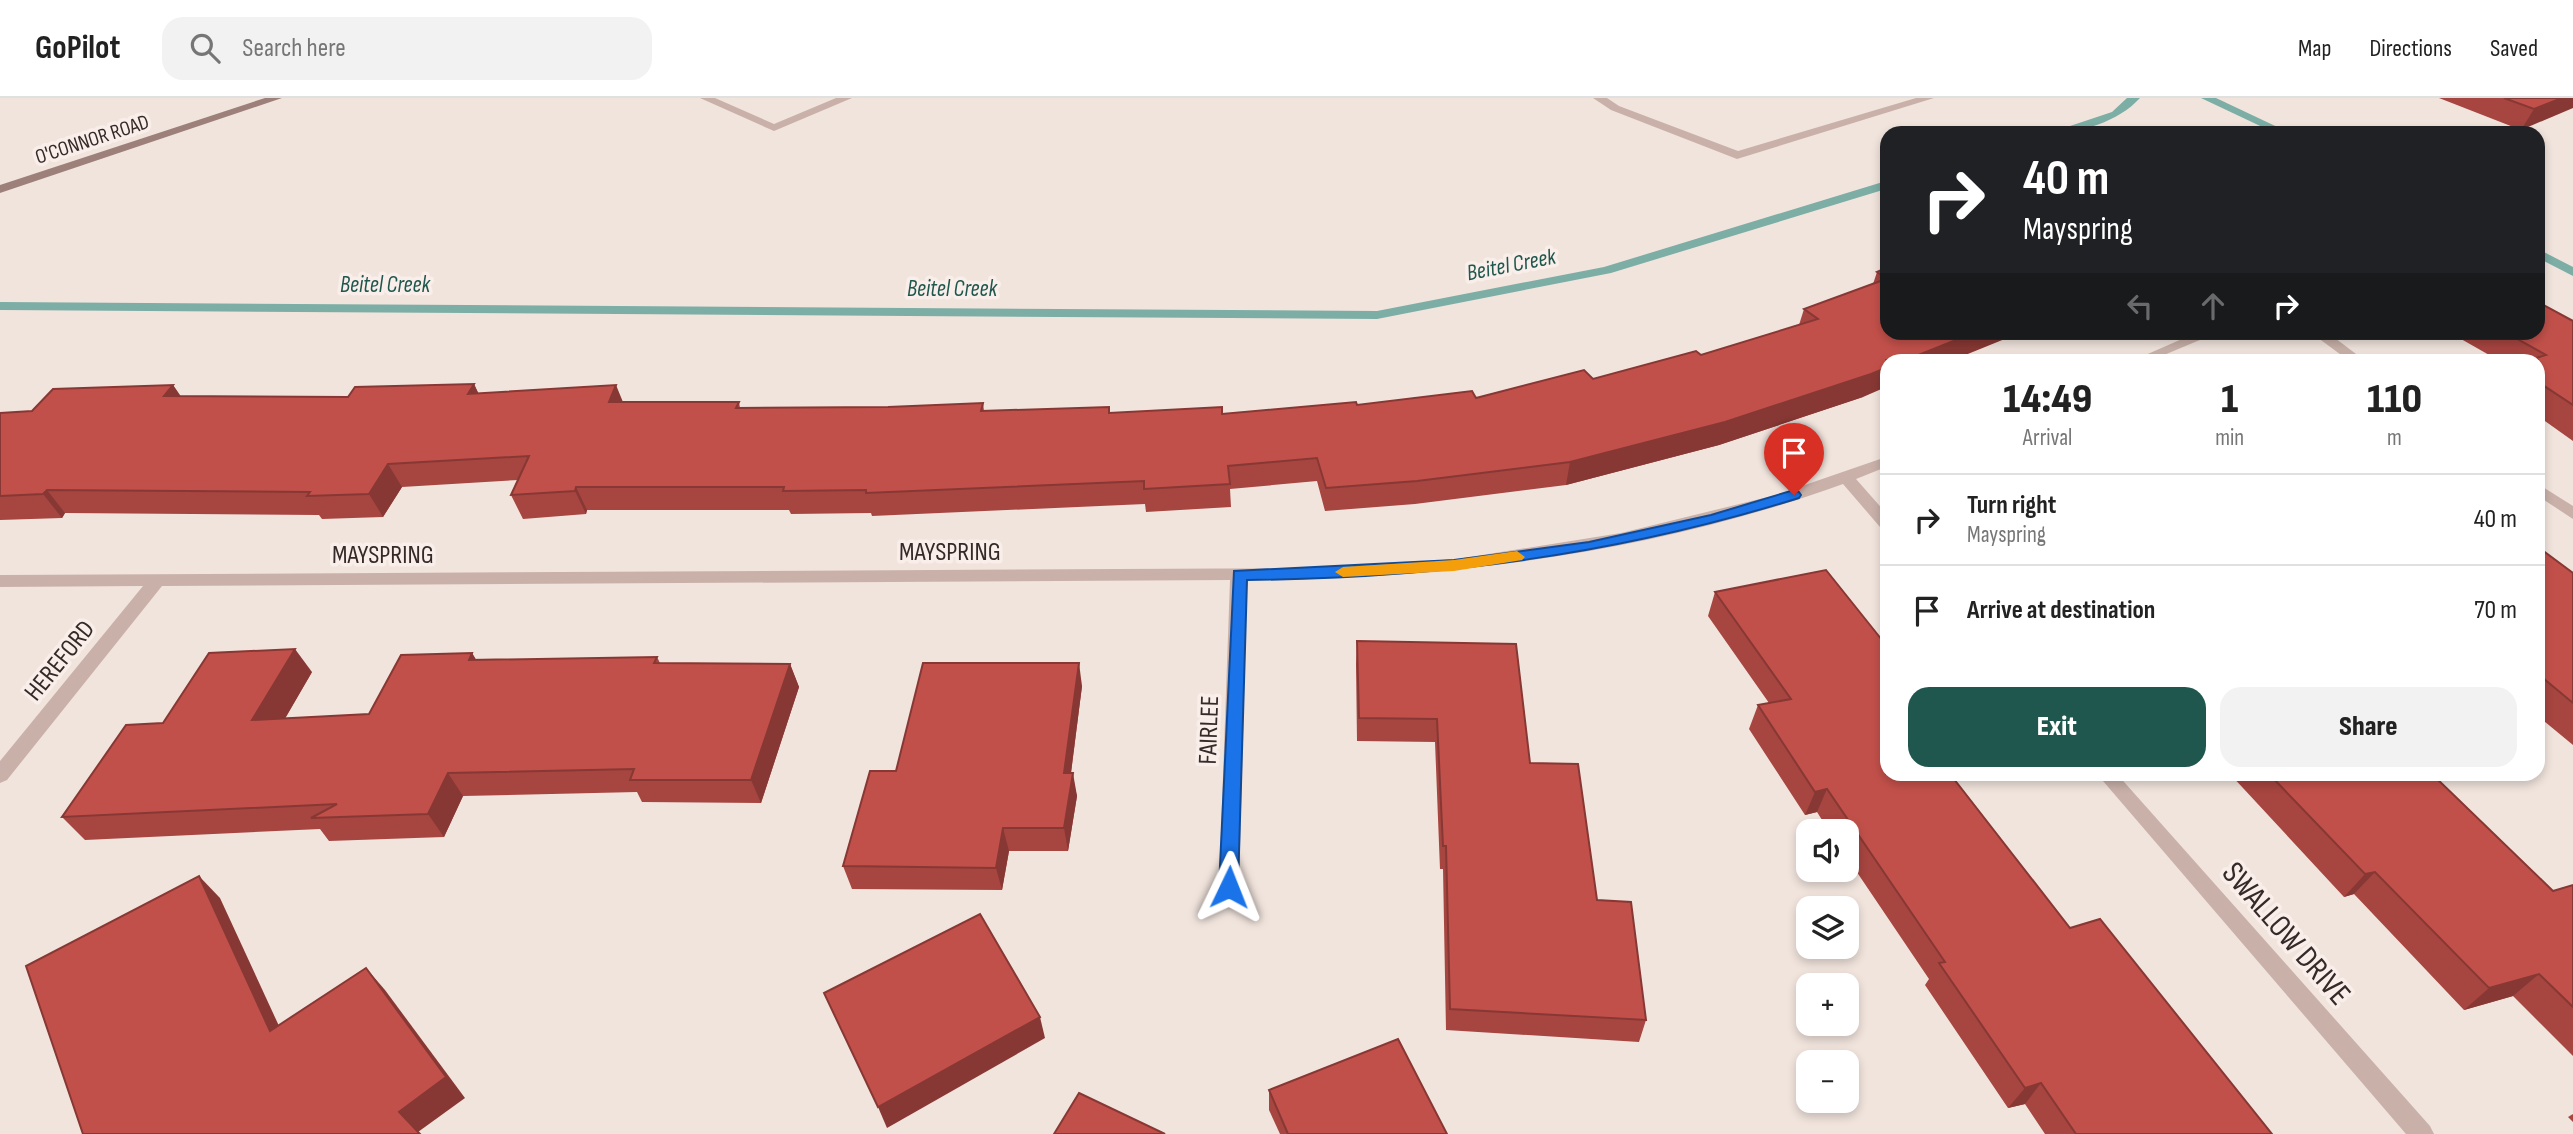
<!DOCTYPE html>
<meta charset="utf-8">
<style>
body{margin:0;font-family:"Sofia Sans Condensed",sans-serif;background:#f2f2f2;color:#222;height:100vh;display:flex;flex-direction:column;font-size:26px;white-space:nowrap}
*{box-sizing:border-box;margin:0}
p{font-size:23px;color:#767676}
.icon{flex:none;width:38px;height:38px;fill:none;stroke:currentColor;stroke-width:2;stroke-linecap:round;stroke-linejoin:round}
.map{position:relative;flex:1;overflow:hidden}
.sheet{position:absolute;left:1880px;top:256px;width:665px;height:427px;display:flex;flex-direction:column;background:#fff;border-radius:21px;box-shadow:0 4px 10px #0003}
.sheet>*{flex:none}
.hud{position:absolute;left:1880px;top:28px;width:665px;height:214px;border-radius:21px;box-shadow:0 4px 10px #0003;background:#202124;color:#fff;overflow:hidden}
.fabs{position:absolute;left:1796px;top:721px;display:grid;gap:14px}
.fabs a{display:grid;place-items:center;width:63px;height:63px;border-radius:14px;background:#fff;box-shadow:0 4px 10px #0003;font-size:35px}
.pin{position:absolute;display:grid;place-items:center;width:60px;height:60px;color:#fff;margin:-72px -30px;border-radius:50% 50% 50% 0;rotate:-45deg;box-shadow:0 0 7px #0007}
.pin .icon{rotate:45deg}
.me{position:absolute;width:77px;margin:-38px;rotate:2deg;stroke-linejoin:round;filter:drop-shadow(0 0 5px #0008)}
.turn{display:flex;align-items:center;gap:24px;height:147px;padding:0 28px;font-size:32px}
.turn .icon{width:91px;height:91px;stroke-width:2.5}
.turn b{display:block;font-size:49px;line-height:60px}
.lanes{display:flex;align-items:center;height:66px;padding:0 28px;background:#0003;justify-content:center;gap:35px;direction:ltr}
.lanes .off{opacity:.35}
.eta{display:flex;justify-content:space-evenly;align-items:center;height:119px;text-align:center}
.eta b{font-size:42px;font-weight:800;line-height:49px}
.cta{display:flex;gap:14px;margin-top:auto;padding:14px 28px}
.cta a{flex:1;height:80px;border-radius:21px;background:#1f574f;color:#fff;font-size:28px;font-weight:800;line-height:80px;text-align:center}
.cta a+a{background:#f2f2f2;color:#222}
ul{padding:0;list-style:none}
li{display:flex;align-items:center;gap:21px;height:91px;padding:0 28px;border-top:2px solid #e0e0e0}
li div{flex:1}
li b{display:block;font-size:26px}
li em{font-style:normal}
header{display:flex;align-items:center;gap:42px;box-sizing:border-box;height:98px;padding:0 35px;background:#fff;border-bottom:2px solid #e0e0e0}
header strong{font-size:33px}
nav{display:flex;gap:38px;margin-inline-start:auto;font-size:24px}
.search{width:490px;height:63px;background:#f2f2f2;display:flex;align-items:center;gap:18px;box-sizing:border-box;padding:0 24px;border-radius:21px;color:#767676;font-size:26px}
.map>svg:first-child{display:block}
</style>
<header>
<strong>GoPilot</strong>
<div class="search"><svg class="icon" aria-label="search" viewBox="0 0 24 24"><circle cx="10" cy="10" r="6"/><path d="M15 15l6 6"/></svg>Search here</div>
<nav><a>Map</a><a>Directions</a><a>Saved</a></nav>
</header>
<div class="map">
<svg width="2573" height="1036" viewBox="0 0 2573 1036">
<rect width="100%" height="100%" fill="#f1e4dd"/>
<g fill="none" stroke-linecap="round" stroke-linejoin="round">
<!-- stream -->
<g fill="#7caea6" fill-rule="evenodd">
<path d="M 2127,0 L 2140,0 C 2118,24 2081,35 2049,35 L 2112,14 Z"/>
<polygon points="2201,0 2216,0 2290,35 2275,35"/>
<polygon points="1886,83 1886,91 1611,175 1377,221 0,212 0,204 1377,213 1604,169"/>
<polygon points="2538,151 2573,169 2573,178 2538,160"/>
</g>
<!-- lane -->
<g fill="#c9b1a9" fill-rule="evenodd">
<polygon points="700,0 715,0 774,26 836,0 852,0 774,33"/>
<polygon points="1593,0 1607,0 1619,8 1738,53 1916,0 1934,0 1737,61 1611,12"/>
</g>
<!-- street -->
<g fill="#c9b1a9" fill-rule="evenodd">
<polygon points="2198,234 2219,234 2152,262 2134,262"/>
<polygon points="2310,234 2327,234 2364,262 2348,262"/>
<path d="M 1886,359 L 1886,369 L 1856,381 L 1886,415 L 1886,430 L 1880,429 L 1843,386 C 1653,455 1449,481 1247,482 L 1239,789 L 1236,795 L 1229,798 L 1222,795 L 1219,789 L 1230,482 L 162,488 L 7,682 L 0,685 L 0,663 L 143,488 L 0,489 L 0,477 L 1313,470 L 1457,461 L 1621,435 L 1776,397 Z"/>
<polygon points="2538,386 2573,408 2573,421 2538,398"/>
<polygon points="2097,676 2117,676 2430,1028 2434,1036 2406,1036"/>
</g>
<!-- secondary -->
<polygon fill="#9d807a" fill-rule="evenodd" points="265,0 282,0 0,95 0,87"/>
</g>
<!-- wall -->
<g fill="#a74540">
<polygon points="2439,0 2573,0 2521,32"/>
<polygon points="1886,170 1886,234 1863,299 1719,347 1566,387 1415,406 1325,413 1317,383 1230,391 1231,409 1146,414 1145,406 872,418 871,415 791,416 789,412 587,412 586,416 523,421 511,397 518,382 402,389 383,419 322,421 319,417 65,415 62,420 0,422 0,315 32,313 173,287 180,298 348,299 474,286 478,295 623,304 739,304 740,310 888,309 983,305 984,313 1109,309 1110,315 1222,316 1476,300 1593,281 1701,257 1799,227 1804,211 1873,186 1877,174"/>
<polygon points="2573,223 2573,343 2538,318 2538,262 2498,262 2454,237 2455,234 2538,234"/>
<polygon points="2538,449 2573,475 2573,647 2538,618"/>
<polygon points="1715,494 1886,676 1956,683 2070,830 2272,1036 2045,1036 2025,1006 2008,1010 1925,887 1929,881 1846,758 1846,733 1829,733 1817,714 1805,717 1749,631 1758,607 1769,605 1708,518"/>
<polygon points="1357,543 1530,665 1597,802 1646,922 1639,944 1446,932 1443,771 1440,771 1435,644 1357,643 1356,566"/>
<polygon points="472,555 476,562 657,559 660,565 790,566 799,589 761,705 642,704 637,694 463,698 444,739 329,743 320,731 85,742 62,719 163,625 312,574 285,620 369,616"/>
<polygon points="1082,588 1071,675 1077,698 1068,753 1009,753 1002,792 852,791 843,768 896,673"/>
<polygon points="2230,676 2432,676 2553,793 2573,787 2573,958 2513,898 2464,912 2354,796 2344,799"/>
<polygon points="1269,992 1447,1036 1280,1036 1269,1012"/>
<polygon points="2573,1016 2573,1024 2568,1019"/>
</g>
<!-- shaded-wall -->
<g fill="#883834">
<polygon points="2562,0 2573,0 2573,10 2521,32 2534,11"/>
<polygon points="1976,234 2022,234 1953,262 1906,262"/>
<polygon points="1886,270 1886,289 1863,299 1719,347 1566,387 1570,364"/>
<polygon points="474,286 485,309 468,296"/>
<polygon points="173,287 189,310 164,298"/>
<polygon points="616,287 625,309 609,304"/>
<polygon points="388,366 402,389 383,419 369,396"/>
<polygon points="576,389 587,412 586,416 575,393"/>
<polygon points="47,392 65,415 62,420 43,396"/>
<polygon points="295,551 312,574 271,645 252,622"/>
<polygon points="472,555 486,578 469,562"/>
<polygon points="1079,565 1082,588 1068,698 1064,675"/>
<polygon points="790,566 799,589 761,705 751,682"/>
<polygon points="448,675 463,698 444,739 428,716"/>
<polygon points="1073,675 1077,698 1068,753 1064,730"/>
<polygon points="1938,676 1960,676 1956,683"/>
<polygon points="1827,691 1817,714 1805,717 1815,694"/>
<polygon points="1003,730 1009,753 1002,792 996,770"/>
<polygon points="2375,774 2354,796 2344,799 2365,776"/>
<polygon points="199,778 220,800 291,954 270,933"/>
<polygon points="366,870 385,892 465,1000 418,1034 399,1014"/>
<polygon points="2539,876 2513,898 2464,912 2489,890"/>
<polygon points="1040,919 1045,940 887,1030 878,1009"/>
<polygon points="2041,985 2025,1006 2008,1010 2025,990"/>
</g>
<!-- building -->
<g fill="#c2504a" stroke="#883834" stroke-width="2">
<polygon points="2504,0 2562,0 2534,11"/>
<polygon points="1886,170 1886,180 1877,174"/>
<polygon points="1886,181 1886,234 1976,234 1906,262 1886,262 1886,270 1871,276 1725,324 1570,364 1417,383 1326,390 1317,360 1228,368 1230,386 1144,391 1144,383 866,395 866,392 783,393 784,389 576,389 575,393 511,397 529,358 388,366 369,396 307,398 310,394 47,392 43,396 0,398 0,315 32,313 53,291 173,287 164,298 348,299 355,289 474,286 468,296 616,287 609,304 739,304 736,310 888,309 983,305 981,313 1109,309 1109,315 1222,309 1222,316 1356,304 1357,307 1472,293 1476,300 1584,272 1593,281 1696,253 1701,257 1818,221 1804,211"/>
<polygon points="2538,204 2573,223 2573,307 2538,284 2538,262 2529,262 2546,257 2505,234 2538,234"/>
<polygon points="2538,449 2573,475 2573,605 2538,576"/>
<polygon points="1826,472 1886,547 1886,676 1950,676 2070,830 2100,821 2272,1036 2076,1036 2041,985 2025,990 1939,865 1945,864 1827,691 1815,694 1758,607 1791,601 1715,494"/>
<polygon points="1357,543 1516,546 1530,665 1578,666 1597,802 1631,804 1646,922 1450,911 1446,748 1443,748 1437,621 1359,620"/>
<polygon points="295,551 252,622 369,616 401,557 472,555 469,562 657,559 654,565 790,566 751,682 630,682 634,671 448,675 428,716 311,720 337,706 62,719 126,627 163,625 209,555"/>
<polygon points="923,565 1079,565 1064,675 1073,675 1064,730 1003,730 996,770 843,768 870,673 896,673"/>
<polygon points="2269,676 2432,676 2553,793 2573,787 2573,909 2539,876 2489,890 2375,774 2365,776"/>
<polygon points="199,778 270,933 366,870 446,979 399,1014 420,1036 83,1036 26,868"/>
<polygon points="980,816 1040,919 878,1009 824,895"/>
<polygon points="1398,941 1447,1036 1288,1036 1269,992"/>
<polygon points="1079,995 1165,1036 1054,1036"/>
</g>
<!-- route -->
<path fill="#1a73e8" stroke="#114b97" stroke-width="2" d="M 1794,392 L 1799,394 L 1801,397 L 1799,400 C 1616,457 1438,480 1247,482 L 1238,789 L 1236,795 L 1229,797 L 1222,795 L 1219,789 L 1234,473 L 1454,462 L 1589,444 L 1711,417 Z"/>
<!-- slow -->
<polygon fill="#f59e0b" points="1517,453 1525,459 1522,462 1454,473 1343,479 1335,474 1343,469 1454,462"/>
<g text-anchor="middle" stroke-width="7" stroke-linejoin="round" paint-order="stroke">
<!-- far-street labels -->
<g font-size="21" fill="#362a29" stroke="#f9eee9">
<text transform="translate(92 41) rotate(-18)" y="7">O'CONNOR ROAD</text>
</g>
<!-- far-water labels -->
<g font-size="23" font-style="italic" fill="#1f574f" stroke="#f9eee9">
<text transform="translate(1511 166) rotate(-11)" y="8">Beitel Creek</text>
<text x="385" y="194">Beitel Creek</text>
<text x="952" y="198">Beitel Creek</text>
</g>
<!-- street labels -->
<g font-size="26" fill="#362a29" stroke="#f9eee9">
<text x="950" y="462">MAYSPRING</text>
<text x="383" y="465">MAYSPRING</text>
<text transform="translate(59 562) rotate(-51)" y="9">HEREFORD</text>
<text transform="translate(1208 632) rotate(-88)" y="9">FAIRLEE</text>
</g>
<!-- near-street labels -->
<g font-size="32" fill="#362a29" stroke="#f9eee9">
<text transform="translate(2287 835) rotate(49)" y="11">SWALLOW DRIVE</text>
</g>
</g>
</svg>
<div class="fabs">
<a><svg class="icon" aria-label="sound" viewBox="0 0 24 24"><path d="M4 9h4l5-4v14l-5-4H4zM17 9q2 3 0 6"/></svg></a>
<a><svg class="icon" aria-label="layers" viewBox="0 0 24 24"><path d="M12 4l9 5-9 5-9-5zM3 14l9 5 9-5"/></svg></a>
<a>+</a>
<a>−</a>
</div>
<div class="pin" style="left:1794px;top:397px;background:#d93025"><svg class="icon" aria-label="arrive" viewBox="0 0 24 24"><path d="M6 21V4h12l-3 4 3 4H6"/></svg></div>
<svg class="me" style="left:1229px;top:789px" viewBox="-20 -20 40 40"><path d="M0-17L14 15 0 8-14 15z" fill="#1a73e8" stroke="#fff" stroke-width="4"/></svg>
<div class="hud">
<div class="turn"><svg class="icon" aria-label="right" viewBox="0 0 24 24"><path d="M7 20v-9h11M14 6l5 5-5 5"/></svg><div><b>40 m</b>Mayspring</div></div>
<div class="lanes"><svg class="icon off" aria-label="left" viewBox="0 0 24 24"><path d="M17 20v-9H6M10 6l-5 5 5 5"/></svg><svg class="icon off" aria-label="ahead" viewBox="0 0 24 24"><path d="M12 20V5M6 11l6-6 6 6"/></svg><svg class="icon" aria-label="right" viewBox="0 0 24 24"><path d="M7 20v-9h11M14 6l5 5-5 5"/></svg></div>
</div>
<section class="sheet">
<div class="eta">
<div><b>14:49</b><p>Arrival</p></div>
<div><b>1</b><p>min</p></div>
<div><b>110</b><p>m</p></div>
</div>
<ul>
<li><svg class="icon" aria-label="right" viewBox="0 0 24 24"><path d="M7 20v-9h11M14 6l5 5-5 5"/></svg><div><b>Turn right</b><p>Mayspring</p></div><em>40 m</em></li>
<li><svg class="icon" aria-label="arrive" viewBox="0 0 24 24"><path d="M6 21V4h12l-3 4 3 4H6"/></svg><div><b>Arrive at destination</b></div><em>70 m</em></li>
</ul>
<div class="cta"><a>Exit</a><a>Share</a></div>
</section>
</div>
